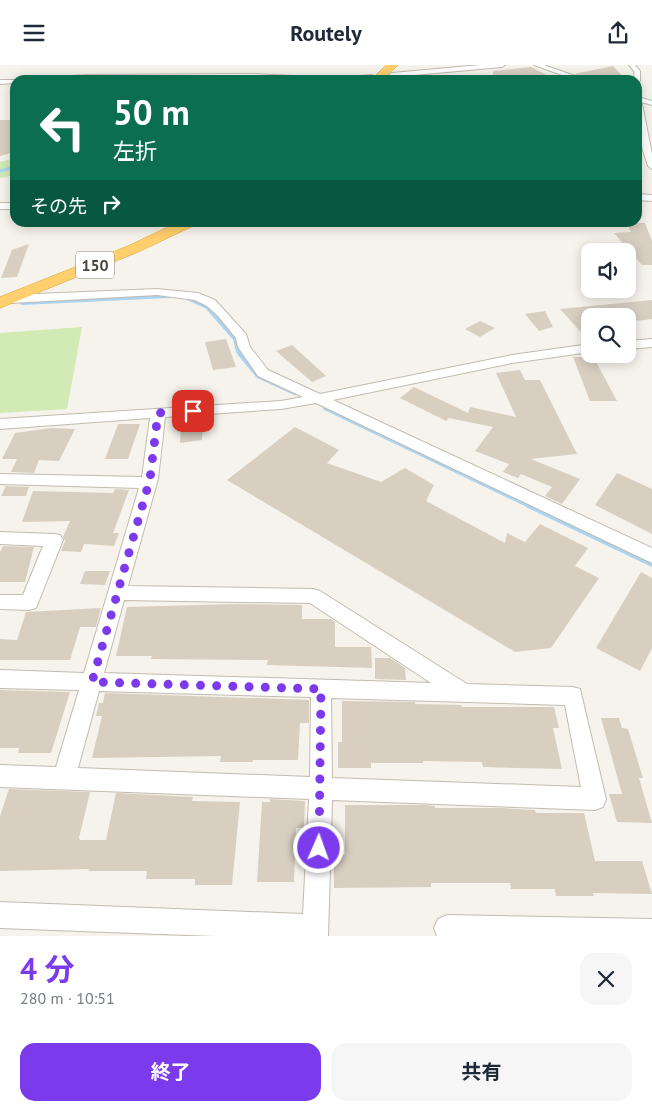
<!DOCTYPE html>
<html lang="ja">
<meta charset="utf-8">
<style>
body{margin:0;font-family:"PT Sans","Noto Sans JP",sans-serif;background:#f6f6f7;color:#1f2937;height:100vh;display:flex;flex-direction:column;font-size:19px;white-space:nowrap}
*{box-sizing:border-box;margin:0}
p{font-size:16px;color:#747a83}
.icon{flex:none;width:28px;height:28px;fill:none;stroke:currentColor;stroke-width:2;stroke-linecap:round;stroke-linejoin:round}
.map{position:relative;height:871px;overflow:hidden}
.side{display:flex;flex-direction:column;background:#fff;flex:1}
.side>*{flex:none}
.banner{position:absolute;left:10px;top:10px;width:632px;height:152px;border-radius:15px;box-shadow:0 2px 12px #0003;background:#0b6e4f;color:#fff;overflow:hidden}
.tools{position:absolute;left:581px;top:178px;display:grid;gap:10px}
.tools a{display:grid;place-items:center;width:55px;height:55px;border-radius:10px;background:#fff;box-shadow:0 2px 12px #0003;font-size:25px}
.pin{position:absolute;display:grid;place-items:center;width:42px;height:42px;color:#fff;margin:-21px;border-radius:10px;box-shadow:0 2px 8px #0006}
.me{position:absolute;width:55px;margin:-28px;rotate:2deg;stroke-linejoin:round;filter:drop-shadow(0 0 4px #0008)}
.turn{display:flex;align-items:center;gap:18px;height:105px;padding:0 20px;font-size:22px}
.turn .icon{width:65px;height:65px;stroke-width:2.5}
.turn b{display:block;font-size:35px;line-height:42px}
.then{display:flex;align-items:center;height:48px;padding:0 20px;background:#0003;gap:10px;font-size:19px}
.round{display:grid;place-items:center;flex:none;width:52px;height:52px;border-radius:15px;background:#f6f6f7}
.summary{display:flex;align-items:center;justify-content:space-between;height:85px;padding:0 20px}
h1{font-size:30px;font-weight:700;line-height:38px;color:#7c3aed}
.cta{display:flex;gap:10px;margin-top:auto;padding:10px 20px}
.cta a{flex:1;height:58px;border-radius:15px;background:#7c3aed;color:#fff;font-size:20px;font-weight:700;line-height:58px;text-align:center}
.cta a+a{background:#f6f6f7;color:#1f2937}
header{display:flex;justify-content:space-between;align-items:center;height:65px;padding:0 20px;background:#fff;font-size:22px;font-weight:700}
.map>svg:first-child{display:block}
</style>
<header><svg class="icon" aria-label="menu" viewBox="0 0 24 24"><path d="M4 6h16M4 12h16M4 18h16"/></svg>Routely<svg class="icon" aria-label="share" viewBox="0 0 24 24"><path d="M12 15V3M7 8l5-5 5 5M5 13v7h14v-7"/></svg></header>
<div class="map">
<svg width="652" height="871" viewBox="0 0 652 871">
<rect width="100%" height="100%" fill="#f6f3ec"/>
<!-- green -->
<g fill="#d2eab5">
<polygon points="15,93 15,110 0,113 0,97"/>
<polygon points="82,262 67,344 0,348 0,268"/>
</g>
<g fill="none" stroke-linecap="round" stroke-linejoin="round">
<!-- stream-far3 -->
<polyline stroke="#a9d4f2" stroke-width="3" points="0,106 15,102"/>
<!-- stream-far2 -->
<g stroke="#a9d4f2" stroke-width="4">
<polyline points="187,233 207,242 235,274 238,286 241,290"/>
<polyline points="22,238 169,231"/>
</g>
<!-- stream-far1 -->
<g stroke="#a9d4f2" stroke-width="4.5">
<polyline points="240,289 258,311 295,328"/>
<polyline points="325,343 530,441"/>
</g>
<!-- stream -->
<polyline stroke="#a9d4f2" stroke-width="5.5" points="528,440 652,499"/>
</g>
<!-- building -->
<g fill="#d8cfc1">
<polygon points="613,1 626,15 588,15 574,9"/>
<polygon points="531,2 557,15 493,15 493,6"/>
<polygon points="0,55 15,55 15,87 0,91"/>
<polygon points="629,158 645,158 652,176 652,200 642,200 614,168 631,167 628,161 631,161"/>
<polygon points="29,179 17,212 1,213 12,185"/>
<polygon points="652,235 652,254 628,257 628,251 590,251 590,277 560,244"/>
<polygon points="545,246 553,262 539,266 525,249"/>
<polygon points="480,256 495,263 480,272 465,264"/>
<polygon points="226,274 236,302 213,305 205,277"/>
<polygon points="292,280 326,311 312,317 276,286"/>
<polygon points="573,292 590,292 590,295 595,295 617,336 590,336"/>
<polygon points="520,305 525,315 540,315 577,389 531,394 580,414 562,439 545,431 552,422 521,409 518,413 503,407 509,399 475,386 493,362 449,353 446,356 400,333 414,322 468,348 470,342 516,352 496,308"/>
<polygon points="181,358 203,358 202,375 180,378"/>
<polygon points="118,359 140,359 128,394 105,394"/>
<polygon points="295,362 339,385 327,398 381,417 405,403 434,420 426,436 505,478 507,468 525,477 540,459 588,483 575,501 599,513 551,583 515,587 227,415"/>
<polygon points="51,363 75,364 59,396 39,395 34,408 11,407 17,394 2,394 15,368"/>
<polygon points="617,408 652,424 652,469 595,440"/>
<polygon points="6,421 29,422 26,431 1,431"/>
<polygon points="115,424 129,425 113,468 119,468 114,481 84,479 81,487 61,486 65,476 63,472 70,456 22,457 33,426 113,428"/>
<polygon points="3,481 34,482 25,517 0,517 0,487"/>
<polygon points="85,506 110,506 105,520 80,519"/>
<polygon points="641,507 652,513 652,583 640,606 596,583"/>
<polygon points="235,539 302,540 302,554 331,554 335,557 335,582 371,582 372,603 267,600 268,595 151,594 152,591 116,591 127,542"/>
<polygon points="101,543 96,562 80,562 70,595 0,595 0,574 17,575 26,547"/>
<polygon points="375,593 390,593 405,603 406,615 375,614"/>
<polygon points="0,625 70,627 51,688 18,688 19,683 0,683"/>
<polygon points="105,628 309,635 309,658 300,658 298,695 253,695 253,697 220,697 221,691 92,693 102,651 96,651 99,638 103,638"/>
<polygon points="342,636 415,637 415,639 461,640 462,642 554,642 559,663 553,663 562,704 483,702 482,697 423,696 423,698 371,698 371,703 338,703 338,677 342,677"/>
<polygon points="601,653 619,653 622,663 628,664 643,713 639,713 652,758 617,757 609,729 622,729"/>
<polygon points="9,724 90,727 79,773 80,775 106,775 116,728 193,732 192,736 240,737 232,820 195,820 195,814 146,814 147,806 88,806 89,804 0,806 0,751"/>
<polygon points="270,734 305,736 304,763 296,763 294,817 257,817 262,737 270,737"/>
<polygon points="345,740 427,740 435,741 435,743 501,743 535,745 536,748 584,748 595,796 642,796 652,829 593,828 594,831 556,831 555,824 511,824 510,818 431,818 431,822 334,823 334,790 345,790"/>
</g>
<g fill="none" stroke-linecap="round" stroke-linejoin="round">
<!-- minor casing -->
<g stroke="#c2bbae" stroke-width="2">
<g id="minor">
<polygon points="481,0 505,0 502,2 392,12 389,10 392,8"/>
<polygon points="534,0 544,0 586,15 576,15"/>
<polygon points="629,0 635,0 640,6 640,16 635,15 634,6"/>
<polygon points="252,9 334,13 372,10 375,12 360,15 256,13 33,15 36,13 87,10"/>
<polygon points="0,15 18,15 15,15 15,18 0,19"/>
<polygon points="638,32 652,36 652,40 638,36"/>
<path d="M 638,37 L 642,39 L 652,89 L 652,104 L 648,101 C 641,81 635,58 638,37 Z"/>
<polygon points="638,129 652,130 652,136 638,135"/>
<rect x="0" y="138" width="15" height="6"/>
<path d="M 157,224 L 198,228 L 215,235 L 246,269 L 250,282 L 268,305 L 320,329 L 512,290 L 590,279 L 590,287 L 512,298 L 333,335 L 652,483 L 652,498 L 316,338 L 281,344 L 165,352 L 158,414 L 128,521 L 313,524 L 320,526 L 467,619 L 573,622 L 580,624 L 606,734 L 603,742 L 595,745 L 332,735 L 328,871 L 214,871 L 0,863 L 0,837 L 303,849 L 309,734 L 0,722 L 0,700 L 56,702 L 79,625 L 0,623 L 0,605 L 84,608 L 139,423 L 0,419 L 0,409 L 142,412 L 150,353 L 0,364 L 0,354 L 281,336 L 303,332 L 258,311 L 238,282 L 236,273 L 218,251 L 207,241 L 195,235 L 157,230 L 11,238 L 5,234 L 11,230 ZM 124,535 L 310,538 L 431,618 L 104,608 ZM 99,626 L 311,632 L 310,712 L 78,703 ZM 331,633 L 565,640 L 581,722 L 332,713 Z"/>
<polygon points="652,274 652,282 628,284 628,276"/>
<polygon points="0,467 54,469 60,470 63,475 36,543 29,545 0,544 0,530 23,530 43,481 0,479"/>
<polygon points="447,850 652,854 652,871 437,871 434,863 438,854"/>
</g>
</g>
<!-- highway casing -->
<g stroke="#e0a43c" stroke-width="1">
<g id="highway">
<polygon points="387,0 398,0 382,15 371,15"/>
<polygon points="177,158 195,158 193,161 138,187 0,243 0,232 128,181"/>
</g>
</g>
<!-- minor -->
<use href="#minor" fill="#fff" fill-rule="evenodd"/>
<!-- highway -->
<use href="#highway" fill="#ffcf6e" fill-rule="evenodd"/>
</g>
<g fill="none" stroke-linecap="round" stroke-linejoin="round">
<!-- route -->
<polyline stroke="#7c3aed" stroke-width="9" stroke-dasharray="0 16.2" points="193,346 158,348 150,414 92,617 321,624 319,783"/>
</g>
<g text-anchor="middle" stroke-width="4.5" stroke-linejoin="round" paint-order="stroke">
<!-- shield labels -->
<rect fill="#fff" stroke="#817c74" stroke-width="1" x="76" y="186.5" width="38" height="27" rx="4"/>
<g font-size="16" font-weight="bold" fill="#4b4439">
<text x="95" y="206">150</text>
</g>
</g>
</svg>
<div class="tools">
<a><svg class="icon" aria-label="sound" viewBox="0 0 24 24"><path d="M4 9h4l5-4v14l-5-4H4zM17 9q2 3 0 6"/></svg></a>
<a><svg class="icon" aria-label="search" viewBox="0 0 24 24"><circle cx="10" cy="10" r="6"/><path d="M15 15l6 6"/></svg></a>
</div>
<div class="pin" style="left:193px;top:346px;background:#d93025"><svg class="icon" aria-label="arrive" viewBox="0 0 24 24"><path d="M6 21V4h12l-3 4 3 4H6"/></svg></div>
<svg class="me" style="left:319px;top:783px" viewBox="-20 -20 40 40"><circle r="17" fill="#7c3aed" stroke="#fff" stroke-width="3"/><path d="M0-11L8 9 0 5-8 9z" fill="#fff"/></svg>
<div class="banner">
<div class="turn"><svg class="icon" aria-label="left" viewBox="0 0 24 24"><path d="M17 20v-9H6M10 6l-5 5 5 5"/></svg><div><b>50 m</b>左折</div></div>
<div class="then">その先<svg class="icon" aria-label="right" viewBox="0 0 24 24"><path d="M7 20v-9h11M14 6l5 5-5 5"/></svg></div>
</div>
</div>
<section class="side">
<div class="summary"><div><h1>4 分</h1><p>280 m · 10:51</p></div><a class="round"><svg class="icon" aria-label="close" viewBox="0 0 24 24"><path d="M6 6l12 12M18 6L6 18"/></svg></a></div>
<div class="cta"><a>終了</a><a>共有</a></div>
</section>
